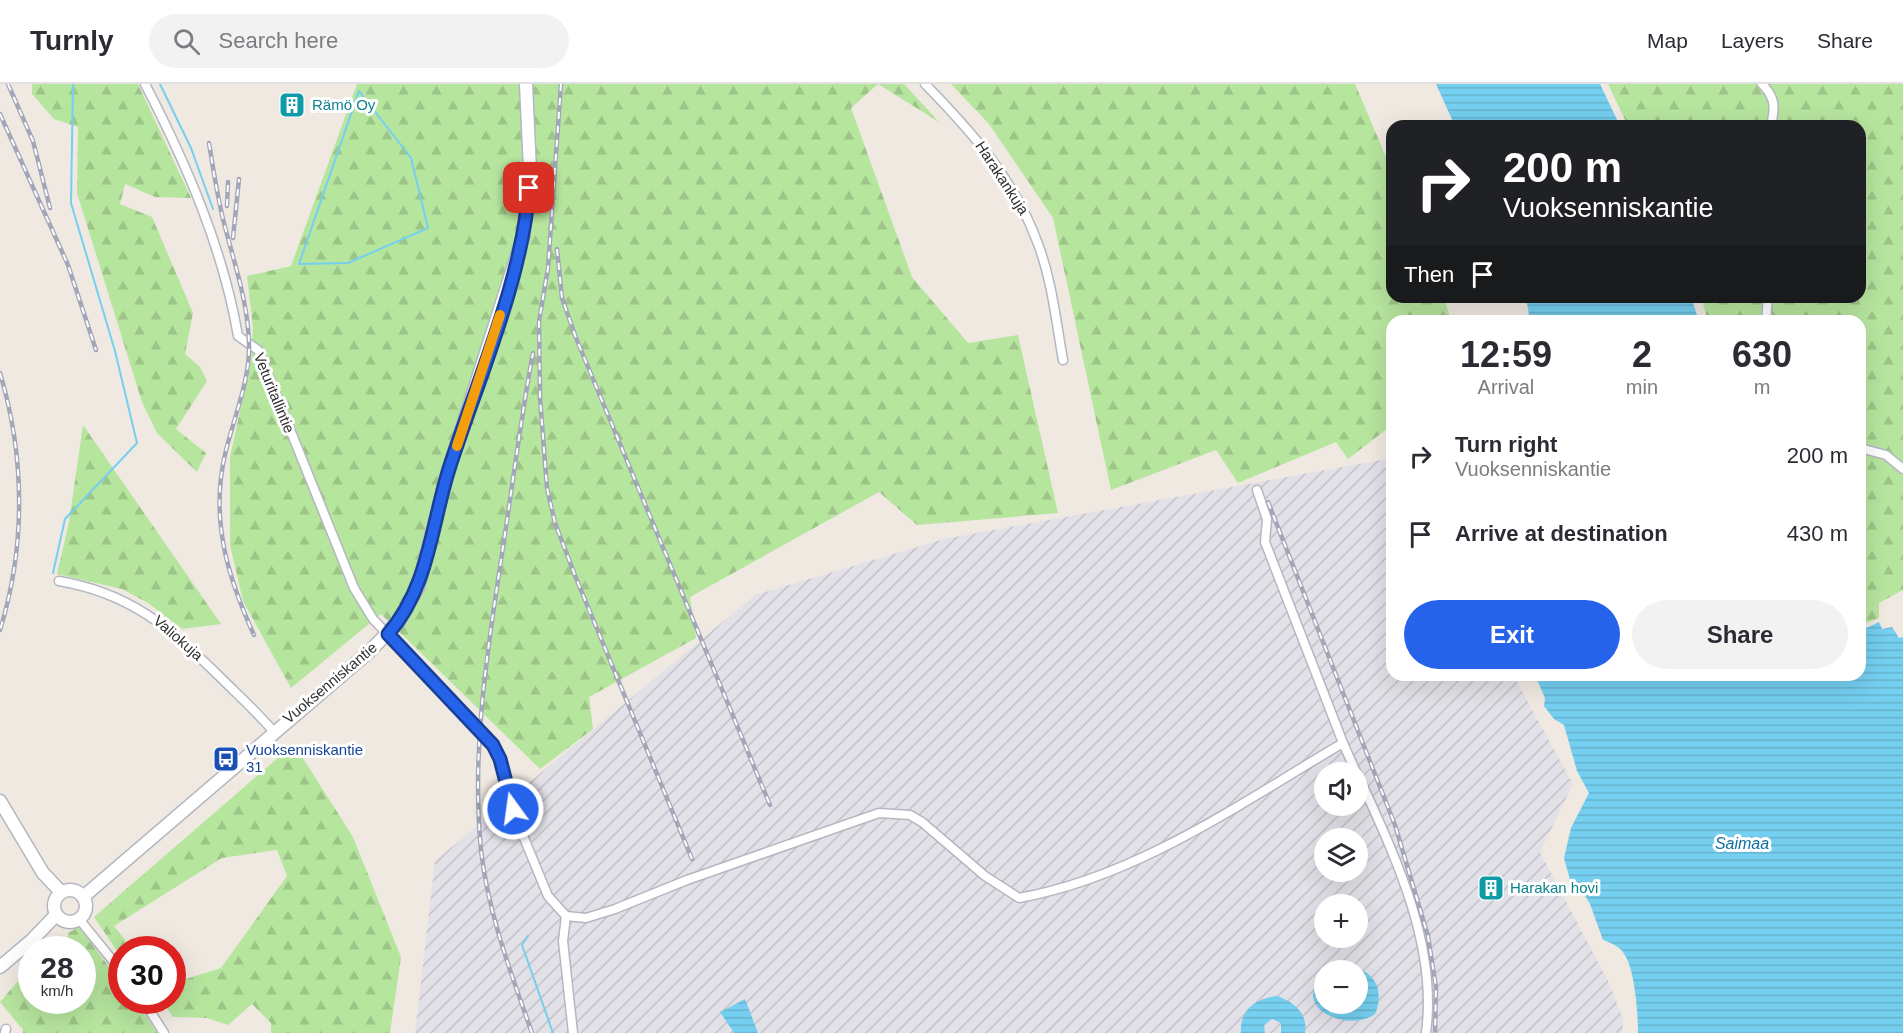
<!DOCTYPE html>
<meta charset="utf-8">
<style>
body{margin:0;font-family:Arial,sans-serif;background:#f2f2f3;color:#2b2b33;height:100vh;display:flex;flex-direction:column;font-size:22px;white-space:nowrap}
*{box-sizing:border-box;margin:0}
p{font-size:20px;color:#7c7c81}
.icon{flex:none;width:33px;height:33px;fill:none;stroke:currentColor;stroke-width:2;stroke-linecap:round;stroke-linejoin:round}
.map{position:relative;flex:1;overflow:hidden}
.sheet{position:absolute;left:1386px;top:231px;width:480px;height:366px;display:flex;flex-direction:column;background:#fff;border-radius:18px;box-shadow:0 6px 24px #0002}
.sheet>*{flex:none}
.hud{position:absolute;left:1386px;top:36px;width:480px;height:183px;border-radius:18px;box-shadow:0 6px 24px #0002;background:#202124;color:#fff;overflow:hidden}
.tools{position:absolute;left:1314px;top:678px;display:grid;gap:12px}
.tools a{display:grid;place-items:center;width:54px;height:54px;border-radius:50%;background:#fff;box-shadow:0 6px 24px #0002;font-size:30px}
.speed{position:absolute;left:18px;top:852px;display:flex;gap:12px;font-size:30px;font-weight:700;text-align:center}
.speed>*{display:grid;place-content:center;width:78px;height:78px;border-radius:50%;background:#fff;box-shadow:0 6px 24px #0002;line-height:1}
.speed small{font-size:15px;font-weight:400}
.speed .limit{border:9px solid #d22;background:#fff;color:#111}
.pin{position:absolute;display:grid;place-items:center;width:51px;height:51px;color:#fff;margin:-26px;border-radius:12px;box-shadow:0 3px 9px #0006}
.me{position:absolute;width:66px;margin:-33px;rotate:346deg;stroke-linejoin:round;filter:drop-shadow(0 0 4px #0008)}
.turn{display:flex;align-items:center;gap:21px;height:126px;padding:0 18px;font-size:27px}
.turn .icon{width:78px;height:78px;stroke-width:2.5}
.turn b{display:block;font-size:42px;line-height:51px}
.then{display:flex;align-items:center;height:57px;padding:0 18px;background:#0003;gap:12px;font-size:22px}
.eta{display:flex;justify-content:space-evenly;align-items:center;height:102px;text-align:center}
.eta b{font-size:36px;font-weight:700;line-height:42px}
.action{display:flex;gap:12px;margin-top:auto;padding:12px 18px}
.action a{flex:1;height:69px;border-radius:36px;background:#2563eb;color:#fff;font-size:24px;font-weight:700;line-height:69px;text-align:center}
.action a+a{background:#f2f2f3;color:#2b2b33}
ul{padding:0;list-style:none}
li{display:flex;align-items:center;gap:18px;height:78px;padding:0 18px}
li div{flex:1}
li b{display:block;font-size:22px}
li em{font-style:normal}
header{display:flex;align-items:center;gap:36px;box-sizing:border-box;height:84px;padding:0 30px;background:#fff;border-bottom:2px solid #e1e1e2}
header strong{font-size:28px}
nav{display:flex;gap:33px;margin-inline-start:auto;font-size:21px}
.search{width:420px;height:54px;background:#f2f2f3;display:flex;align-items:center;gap:15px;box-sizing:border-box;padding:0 21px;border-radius:33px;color:#7c7c81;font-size:22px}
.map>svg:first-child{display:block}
</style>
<header>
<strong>Turnly</strong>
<div class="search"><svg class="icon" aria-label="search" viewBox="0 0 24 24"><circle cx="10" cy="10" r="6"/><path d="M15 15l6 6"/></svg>Search here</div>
<nav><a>Map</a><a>Layers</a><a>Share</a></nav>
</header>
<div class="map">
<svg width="1903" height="949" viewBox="0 0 1903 949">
<defs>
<pattern id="industrial-furrows" width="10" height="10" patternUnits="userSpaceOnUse" patternTransform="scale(1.5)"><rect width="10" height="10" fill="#e3e1e8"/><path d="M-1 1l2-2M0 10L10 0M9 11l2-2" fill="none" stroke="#c3c1c7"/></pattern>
<pattern id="forest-firs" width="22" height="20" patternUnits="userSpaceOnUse" patternTransform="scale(1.5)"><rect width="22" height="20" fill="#b6e59e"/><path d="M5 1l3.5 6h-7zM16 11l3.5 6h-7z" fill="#9dc588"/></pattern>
<pattern id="water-rules" width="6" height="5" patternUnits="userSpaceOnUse" patternTransform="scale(1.5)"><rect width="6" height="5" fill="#75cff0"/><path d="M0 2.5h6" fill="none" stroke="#66b2ce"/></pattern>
</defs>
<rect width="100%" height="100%" fill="#efe9e1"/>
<!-- industrial -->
<path fill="url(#industrial-furrows)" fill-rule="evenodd" d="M 1392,374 L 1392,591 L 1513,591 L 1573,700 L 1540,768 L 1609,899 L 1623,935 L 1622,949 L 415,949 L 435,777 L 755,511 L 944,455 ZM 1324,688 L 1358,688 L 1358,722 L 1324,722 ZM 1324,754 L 1358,754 L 1358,788 L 1324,788 ZM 1324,820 L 1358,820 L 1358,854 L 1324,854 ZM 1324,886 L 1358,886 L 1358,920 L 1324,920 Z"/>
<!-- forest -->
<g fill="url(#forest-firs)">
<polygon points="32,0 138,0 191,114 155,113 125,100 120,120 152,133 193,229 185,270 200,283 207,297 176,345 206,369 197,388 157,349 142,318 77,109 78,43 54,35 32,10"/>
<polygon points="357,0 904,0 939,38 878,0 851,24 912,193 968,259 1018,251 1058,429 917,441 879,408 690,513 696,554 589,613 593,645 540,685 381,530 291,604 243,517 230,461 230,373 250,282 253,244 247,192 291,182"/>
<polygon points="951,0 1355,0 1392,87 1392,213 1444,213 1451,237 1392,237 1392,341 1348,375 1336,358 1238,399 1216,366 1111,406 1053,134 989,40"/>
<polygon points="1608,0 1903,0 1903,506 1879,519 1879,534 1860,541 1860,237 1708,237 1701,213 1860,213 1860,42 1628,42"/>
<polygon points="83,341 221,540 182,545 148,519 122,505 57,490 69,438"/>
<polygon points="294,660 353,753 401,873 390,949 271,949 271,939 252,920 228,941 207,934 173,933 162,917 172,916 173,899 221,884 287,792 277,766 222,774 114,842 132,865 122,866 121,873 94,833"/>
<polygon points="79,843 121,899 122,916 136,917 157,949 23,949 23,946 0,918 18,897 31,920 37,917 82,916 82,866 68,865 68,849"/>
</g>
<!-- water -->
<g fill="url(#water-rules)">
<polygon points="1436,0 1600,0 1620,42 1455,42"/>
<polygon points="1526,213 1691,213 1699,237 1530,237"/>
<path d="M 1879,538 L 1882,545 L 1892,543 L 1899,554 L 1903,553 L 1903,949 L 1638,949 C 1638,930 1635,877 1620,865 C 1616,861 1609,858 1603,856 L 1590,820 L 1584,810 L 1572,803 L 1564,774 L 1571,744 L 1589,709 L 1577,687 L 1564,641 L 1554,635 L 1544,622 L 1545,614 L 1535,591 L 1860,591 L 1860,547 Z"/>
<path d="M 1343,881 C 1357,883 1371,887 1377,902 C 1380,911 1379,922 1375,930 C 1350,949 1288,925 1324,890 L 1324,920 L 1339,920 L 1347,923 L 1358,920 L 1358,886 L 1329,886 Z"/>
<path d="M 1277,912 C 1294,918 1308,929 1305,949 L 1281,949 L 1281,939 L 1272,935 L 1264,941 L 1265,949 L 1241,949 C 1239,926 1256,914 1277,912 Z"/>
<polygon points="745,915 758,949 734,949 720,928"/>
</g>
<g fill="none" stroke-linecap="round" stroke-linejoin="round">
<!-- stream -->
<g stroke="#75cff0" stroke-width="2">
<polyline points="160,0 191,64 213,125"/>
<polygon points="359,7 411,74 428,144 348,179 299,180"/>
<polyline points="53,489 65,435 137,359 115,267 71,119 73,0"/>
<polyline points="528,852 522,861 553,949"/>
</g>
<!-- street casing -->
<g stroke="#b4b7c1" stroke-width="11">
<g id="street">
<path d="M 145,0 C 186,79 223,164 238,252 L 258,266 L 354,504 L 373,535 L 493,661 L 500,675 L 517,737 L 548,812 L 566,832 L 586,834 L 615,825 L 687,796 L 879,729 L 910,731 L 922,738 L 985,792 L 1019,814 C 1137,793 1241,719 1343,659 L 1265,458 L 1267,435 L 1257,406"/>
<path d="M 925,0 C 971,47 1015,96 1038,160 C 1052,197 1056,237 1063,276"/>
<path d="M 1762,0 C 1776,14 1775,24 1771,42"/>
<polyline points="1766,237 1768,213"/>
<polyline points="1860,364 1886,371 1903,385"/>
<path d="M 59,497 C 130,509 169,543 219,592 C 237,610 257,628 274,648"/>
<polyline points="1343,659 1356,688"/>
<path d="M 1358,691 C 1394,770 1438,860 1426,949"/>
<polyline points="566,832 563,857 573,949"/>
<polyline points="79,835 122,888"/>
<polyline points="143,916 164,949"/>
<polyline points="5,949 6,945"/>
</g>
</g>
<!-- secondary casing -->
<g stroke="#b4b7c1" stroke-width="15">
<g id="secondary">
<polyline points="0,717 43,789 61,808"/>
<circle cx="70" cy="822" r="16"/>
<polyline points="83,813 370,567 399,537 418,503 448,388 523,153 530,86 526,0"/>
<polyline points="0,883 32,856 56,831"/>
</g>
</g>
<!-- street -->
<use href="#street" stroke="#fff" stroke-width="8"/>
<!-- secondary -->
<use href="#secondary" stroke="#fff" stroke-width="12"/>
<!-- rail casing -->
<g stroke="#a3a6b8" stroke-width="4.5">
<g id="rail">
<polyline points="8,0 33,57 50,124"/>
<polyline points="561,0 548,184 539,237 540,314 547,404 555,439 576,494 692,775"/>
<polyline points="0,30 68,181 96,266"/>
<path d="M 209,59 C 213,84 217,110 223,135 C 233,176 248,216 249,260 C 250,299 232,337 224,375 C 211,438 228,494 254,551"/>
<polyline points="227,122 228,98"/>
<polyline points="233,154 239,95"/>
<polyline points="557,165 562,214 576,254 770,721"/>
<path d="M 0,289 C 25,373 26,462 0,546"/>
<polyline points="1268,418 1395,741 1428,852 1436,903 1435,949"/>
<path d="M 532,949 C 511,889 488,829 481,766 C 471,664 488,563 503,463 C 513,398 521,333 533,269"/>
</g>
</g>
<!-- rail -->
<use href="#rail" stroke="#fff" stroke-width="2" stroke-dasharray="7" stroke-linecap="butt"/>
</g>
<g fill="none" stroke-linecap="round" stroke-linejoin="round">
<!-- route casing -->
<g stroke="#184099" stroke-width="15">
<path id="route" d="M 513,725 L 500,675 L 493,661 L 388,550 C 429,503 431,442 449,385 C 477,298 523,194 529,104"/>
</g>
<!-- route -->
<use href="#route" stroke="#2563eb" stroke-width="10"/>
<!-- slow -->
<polyline stroke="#f59e0b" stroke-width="10" points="457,362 500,231"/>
</g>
<!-- icons -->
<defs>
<g id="building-square" transform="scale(1.35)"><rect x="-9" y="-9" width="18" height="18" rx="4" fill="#0f9aa8" stroke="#fff"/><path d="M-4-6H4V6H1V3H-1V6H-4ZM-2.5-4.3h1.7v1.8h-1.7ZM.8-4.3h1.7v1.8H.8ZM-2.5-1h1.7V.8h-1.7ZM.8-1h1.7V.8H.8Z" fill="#fff"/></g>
<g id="bus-square" transform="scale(1.35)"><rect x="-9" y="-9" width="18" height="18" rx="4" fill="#1a4fb4" stroke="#fff"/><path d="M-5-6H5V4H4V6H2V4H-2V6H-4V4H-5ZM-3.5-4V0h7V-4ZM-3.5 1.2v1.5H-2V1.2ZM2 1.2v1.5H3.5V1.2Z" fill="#fff"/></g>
</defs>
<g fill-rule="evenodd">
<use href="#building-square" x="292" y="21"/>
<use href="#bus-square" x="226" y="675"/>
<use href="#building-square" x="1491" y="804"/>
</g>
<g text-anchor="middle" stroke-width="6" stroke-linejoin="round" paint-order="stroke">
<!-- culture labels -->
<g font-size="15" fill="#0d838f" stroke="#fff" text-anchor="start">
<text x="312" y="26">Rämö Oy</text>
<text x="1510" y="809">Harakan hovi</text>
</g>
<!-- street labels -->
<g font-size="15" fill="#2e2e2e" stroke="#fff">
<text transform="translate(1002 94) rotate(57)" y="5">Harakankuja</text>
<text transform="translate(274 309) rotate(68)" y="5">Veturitallintie</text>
<text transform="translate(178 554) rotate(41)" y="5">Valiokuja</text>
<text transform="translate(330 599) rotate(-40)" y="5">Vuoksenniskantie</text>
</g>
<!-- transit labels -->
<g font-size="15" fill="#164399" stroke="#fff" text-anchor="start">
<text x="246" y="671">Vuoksenniskantie<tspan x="246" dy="17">31</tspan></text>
</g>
<!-- water labels -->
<g font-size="16" font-style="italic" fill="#0d6fa3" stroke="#fff">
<text x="1742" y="765">Saimaa</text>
</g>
</g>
</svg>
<div class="tools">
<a><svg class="icon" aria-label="sound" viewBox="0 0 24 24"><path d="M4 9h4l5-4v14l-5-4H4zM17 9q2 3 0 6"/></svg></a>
<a><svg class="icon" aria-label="layers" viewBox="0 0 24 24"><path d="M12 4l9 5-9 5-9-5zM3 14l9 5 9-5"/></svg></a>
<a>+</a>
<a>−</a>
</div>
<div class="speed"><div>28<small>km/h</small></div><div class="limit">30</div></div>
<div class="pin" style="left:529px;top:104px;background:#d93025"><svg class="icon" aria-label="arrive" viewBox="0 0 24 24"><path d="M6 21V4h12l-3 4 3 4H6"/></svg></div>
<svg class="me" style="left:513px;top:725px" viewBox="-20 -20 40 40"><circle r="17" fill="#2563eb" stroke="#fff" stroke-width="3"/><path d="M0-11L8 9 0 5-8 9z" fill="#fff"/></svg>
<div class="hud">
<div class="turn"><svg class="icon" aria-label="right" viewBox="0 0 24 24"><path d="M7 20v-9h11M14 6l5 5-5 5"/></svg><div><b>200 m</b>Vuoksenniskantie</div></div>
<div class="then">Then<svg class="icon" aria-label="arrive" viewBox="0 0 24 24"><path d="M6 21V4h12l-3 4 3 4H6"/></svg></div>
</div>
<section class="sheet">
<div class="eta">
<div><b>12:59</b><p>Arrival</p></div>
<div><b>2</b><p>min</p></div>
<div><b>630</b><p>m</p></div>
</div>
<ul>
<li><svg class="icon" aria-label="right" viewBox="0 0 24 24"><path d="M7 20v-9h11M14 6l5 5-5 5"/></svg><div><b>Turn right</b><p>Vuoksenniskantie</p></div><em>200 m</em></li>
<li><svg class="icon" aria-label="arrive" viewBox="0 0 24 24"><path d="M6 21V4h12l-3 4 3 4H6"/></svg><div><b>Arrive at destination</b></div><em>430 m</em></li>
</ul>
<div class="action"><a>Exit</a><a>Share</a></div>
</section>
</div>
